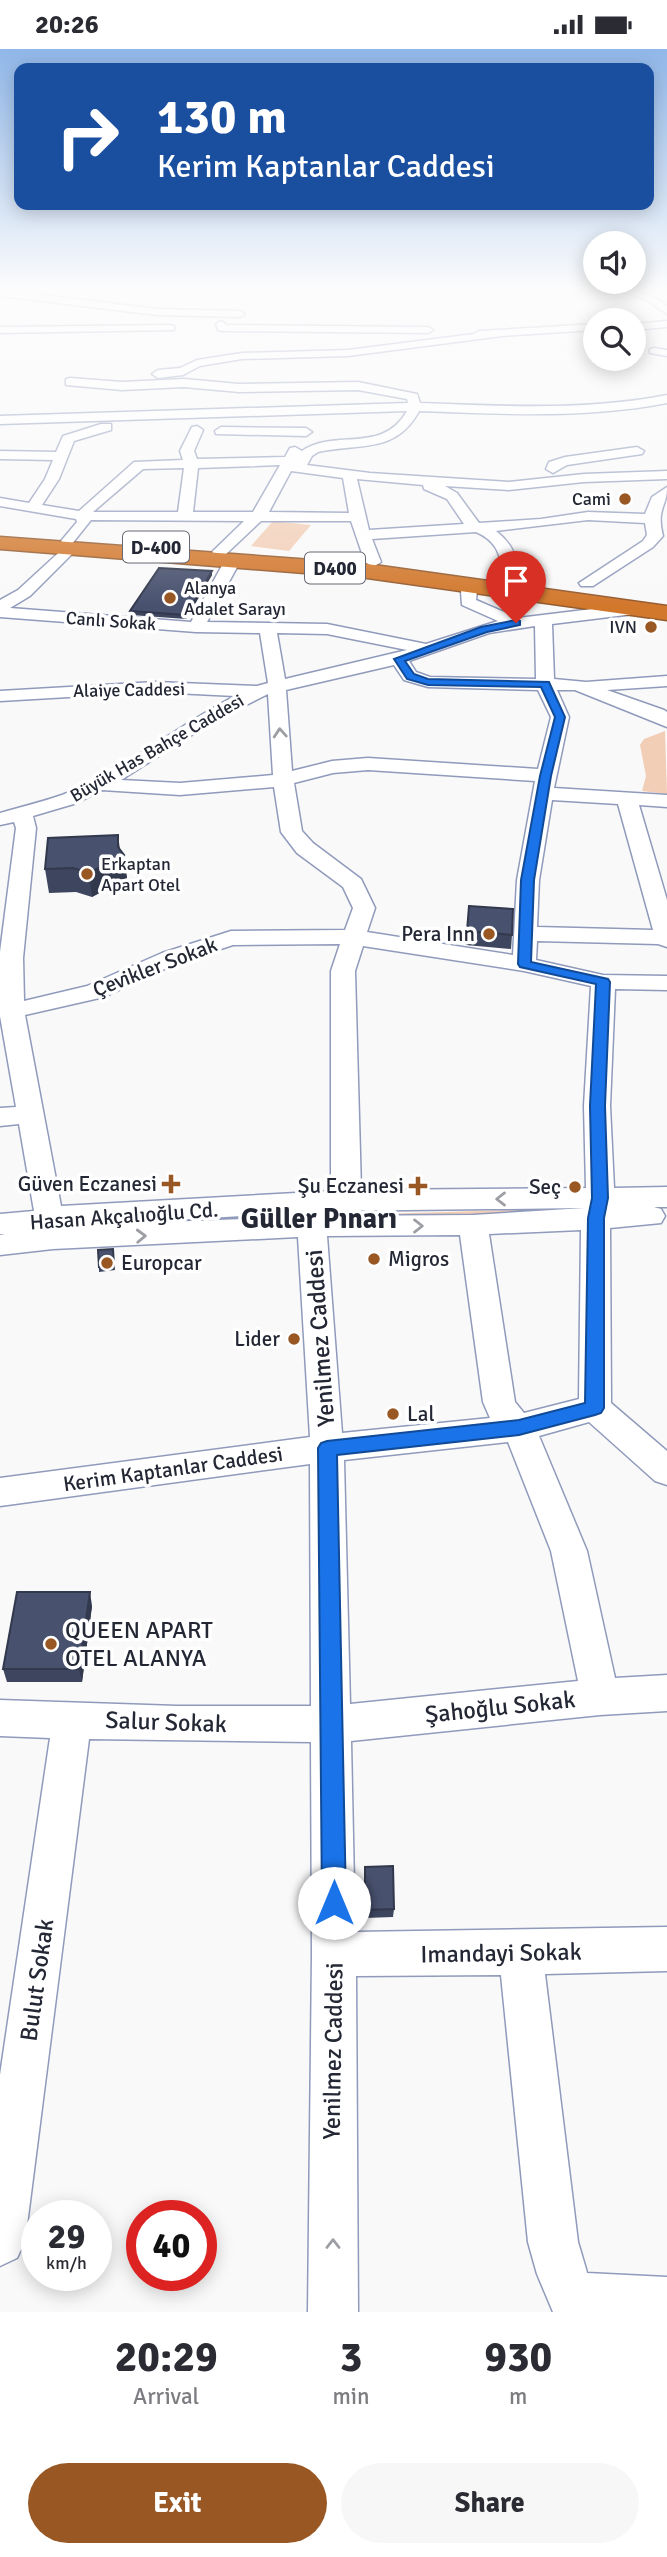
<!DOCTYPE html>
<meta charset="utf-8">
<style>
body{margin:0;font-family:Signika,sans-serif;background:#f7f7f7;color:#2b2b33;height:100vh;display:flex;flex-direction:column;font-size:26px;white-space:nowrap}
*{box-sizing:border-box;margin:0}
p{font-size:23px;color:#7c7c81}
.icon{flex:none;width:38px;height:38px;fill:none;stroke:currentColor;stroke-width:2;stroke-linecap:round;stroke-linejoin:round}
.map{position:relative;height:2263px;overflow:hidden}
.details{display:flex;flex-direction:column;background:#fff;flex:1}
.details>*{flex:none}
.hud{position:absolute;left:14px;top:14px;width:640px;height:147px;border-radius:14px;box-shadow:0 4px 18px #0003;background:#1a4fa0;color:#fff;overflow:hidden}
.fabs{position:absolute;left:583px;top:182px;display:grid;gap:14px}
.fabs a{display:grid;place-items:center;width:63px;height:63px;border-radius:50%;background:#fff;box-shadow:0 4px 18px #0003;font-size:35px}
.speed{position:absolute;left:21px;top:2151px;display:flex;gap:14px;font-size:35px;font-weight:700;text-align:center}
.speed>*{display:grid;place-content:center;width:91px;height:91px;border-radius:50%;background:#fff;box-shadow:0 4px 18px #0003;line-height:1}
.speed small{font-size:18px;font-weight:400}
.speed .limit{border:10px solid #d22;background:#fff;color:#111}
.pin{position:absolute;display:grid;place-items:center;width:60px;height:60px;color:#fff;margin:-72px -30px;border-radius:50% 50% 50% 0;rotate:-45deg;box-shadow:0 0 7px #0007}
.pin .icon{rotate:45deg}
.me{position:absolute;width:77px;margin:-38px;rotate:0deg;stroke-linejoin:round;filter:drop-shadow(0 0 5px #0008)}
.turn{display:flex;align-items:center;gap:24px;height:147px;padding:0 28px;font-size:32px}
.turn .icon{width:91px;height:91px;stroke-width:2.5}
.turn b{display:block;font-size:49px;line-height:60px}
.eta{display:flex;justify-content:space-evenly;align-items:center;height:119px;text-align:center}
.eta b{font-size:42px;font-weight:700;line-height:49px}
.button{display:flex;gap:14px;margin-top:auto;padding:14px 28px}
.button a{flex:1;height:80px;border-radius:42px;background:#985723;color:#fff;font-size:28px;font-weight:700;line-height:80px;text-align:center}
.button a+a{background:#f7f7f7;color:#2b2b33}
.status{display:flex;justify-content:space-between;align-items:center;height:49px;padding:0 35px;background:#fff;direction:ltr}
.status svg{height:19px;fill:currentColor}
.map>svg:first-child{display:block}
</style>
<div class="status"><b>20:26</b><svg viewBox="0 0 49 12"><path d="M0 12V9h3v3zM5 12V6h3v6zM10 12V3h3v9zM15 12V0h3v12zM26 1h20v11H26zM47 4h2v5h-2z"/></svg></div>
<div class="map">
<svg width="667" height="2263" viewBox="0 0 667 2263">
<rect width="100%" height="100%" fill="#f9f9f9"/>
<!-- green -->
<g fill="#f2ceb6">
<polygon points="273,472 311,476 289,502 251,497"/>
<polygon points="665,682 667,745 642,742 646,727 640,696 644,690"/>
<polygon points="571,1159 572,1164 348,1170 348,1166"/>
</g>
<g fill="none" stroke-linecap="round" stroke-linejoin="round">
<!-- minor casing -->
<g stroke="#909abb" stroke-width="3">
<g id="minor">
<path d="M 613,240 C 634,240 651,244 667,257 L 667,265 L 647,251 Z"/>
<polygon points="0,241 157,260 240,262 245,265 240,268 157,266 0,247"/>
<polygon points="221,272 227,276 428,278 433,281 428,284 222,282 218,281 216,275"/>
<polygon points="667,272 667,278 634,281 634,275"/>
<polygon points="595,275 595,281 502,287 348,307 242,310 200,317 183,326 158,329 152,325 158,321 180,319 197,311 242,304 348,301 474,285 479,282"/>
<polygon points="170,276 174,277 174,281 0,284 0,278"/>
<polygon points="654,299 667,301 667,307 650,304 650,300"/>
<path d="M 70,329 L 122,333 L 184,330 L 239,335 L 358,333 L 417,345 L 420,354 C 502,357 587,362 667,346 L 667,354 C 586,370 501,365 419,362 C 396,405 359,394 318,403 L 312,407 L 307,416 L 370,424 L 509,433 L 584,425 L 667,422 L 667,430 L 584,433 L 509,441 L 445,437 L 457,444 L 479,474 L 541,470 L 588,463 L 645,465 L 652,448 L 667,438 C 667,459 656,459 663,487 L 653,498 L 593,537 L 581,537 L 579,534 L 643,492 L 647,486 L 645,474 L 588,471 L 496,482 C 510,493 519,506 515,524 L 507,529 L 499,524 C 504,505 493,490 476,483 L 372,490 L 381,513 L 373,518 L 365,513 L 351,472 L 261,472 L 225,506 L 220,508 L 212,503 L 244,472 L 91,471 L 71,496 L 77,500 L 30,547 L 10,559 L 191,573 L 225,511 L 233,506 L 241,511 L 207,573 L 327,575 L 426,595 L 498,572 L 462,556 L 461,542 L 469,537 L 477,542 L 476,551 L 518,569 L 642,554 L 650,559 L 642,564 L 552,575 L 554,630 L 586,633 L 667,627 L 667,637 L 607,641 L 664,661 L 667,663 L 667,678 L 575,641 L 557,641 L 569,668 L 554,739 L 667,746 L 667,758 L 639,756 L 667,851 L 667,898 L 658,895 L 537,892 L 536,911 L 603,926 L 667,927 L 667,941 L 615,940 L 610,1057 L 614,1139 L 667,1138 L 667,1158 L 654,1158 L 661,1160 L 665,1167 L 661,1174 L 610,1179 L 611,1354 L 667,1402 L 667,1436 L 655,1432 L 589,1373 L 539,1387 L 587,1502 L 615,1629 L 667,1626 L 667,1662 L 600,1666 L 351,1692 L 355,1883 L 667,1878 L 667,1922 L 545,1925 L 578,2193 L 586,2220 L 587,2224 L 667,2228 L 667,2263 L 553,2263 L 537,2225 L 528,2193 L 501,1926 L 356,1927 L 358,2263 L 308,2263 L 312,1905 L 311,1693 L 89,1690 L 25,2192 L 17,2209 L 0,2217 L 0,2026 L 50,1689 L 0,1687 L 0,1651 L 177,1657 L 311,1657 L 310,1415 L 0,1457 L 0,1429 L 310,1388 L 298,1188 L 53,1200 L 0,1206 L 0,1186 L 5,1185 L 0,1185 L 0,1165 L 34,1162 L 19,1075 L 0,1077 L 0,1059 L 16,1058 L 0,967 L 0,903 L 16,779 L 14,773 L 0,776 L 0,764 C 20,758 42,753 62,746 C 124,722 176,677 235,647 L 155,643 L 0,652 L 0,642 L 155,633 L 257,637 L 268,634 L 260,584 L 196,583 L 0,568 L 0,551 L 18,541 L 67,496 L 61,492 L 77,473 L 76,470 L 0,457 L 0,449 L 29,454 L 45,430 L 53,411 L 0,410 L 0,402 L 56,403 L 63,387 L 101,375 L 111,375 L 111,381 L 74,392 L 59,430 L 42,456 L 79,462 L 134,413 L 183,411 L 180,402 L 192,378 L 197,377 L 203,381 L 194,402 L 197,410 L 285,408 L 290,399 L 295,398 L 302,402 C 336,379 382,406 407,362 L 0,375 L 0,367 L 408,354 L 407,350 L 358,341 L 239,343 L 184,338 L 122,341 L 66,336 L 66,330 ZM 280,416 L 253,463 L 193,463 L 198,419 ZM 184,419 L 178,463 L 93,463 L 143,420 ZM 291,422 L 343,429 L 349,464 L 269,463 ZM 357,430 L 423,436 L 424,440 L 447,450 L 464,475 L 369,481 ZM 535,577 L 536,630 L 430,628 L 416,623 L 409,612 L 489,584 ZM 277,584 L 327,585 L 407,601 L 285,630 ZM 394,616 L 404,631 L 428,638 L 538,641 L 551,668 L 538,720 L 368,709 L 332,712 L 292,722 L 286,641 ZM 268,645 L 273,726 L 180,734 L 121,731 L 209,675 ZM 368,721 L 535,732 L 517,831 L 513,906 L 367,883 L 375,859 L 361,830 L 313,794 L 302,782 L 294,734 L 333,724 ZM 274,738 L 281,783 L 297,804 L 343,838 L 353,859 L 345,881 L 231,882 L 162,904 L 87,937 L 24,952 L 23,909 L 36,779 L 33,767 L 77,754 L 102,741 L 180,746 ZM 552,751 L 618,755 L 653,881 L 537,878 L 539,831 ZM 340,895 L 331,922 L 331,1128 L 333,1142 L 61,1157 L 25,966 L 104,948 L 178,914 L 233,896 ZM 363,897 L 524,922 L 591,937 L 584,1057 L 586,1139 L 361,1141 L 355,922 ZM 584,1159 L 473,1166 L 325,1167 L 325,1162 ZM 296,1164 L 297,1168 L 65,1177 ZM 581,1181 L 579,1350 L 524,1364 L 515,1353 L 489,1185 ZM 460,1186 L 483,1353 L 490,1369 L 342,1384 L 327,1187 ZM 508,1393 L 551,1502 L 578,1632 L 350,1655 L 344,1411 Z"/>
<polygon points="221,378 306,379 312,383 306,387 216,385 215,382"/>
<polygon points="637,398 644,402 642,405 567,416 553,424 546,420 549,413 565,408"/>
</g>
</g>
<!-- highway casing -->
<g stroke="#955c30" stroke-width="3">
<polygon id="highway" points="0,488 367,515 667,557 667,571 367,529 0,500"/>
</g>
<!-- minor -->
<use href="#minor" fill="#fff" fill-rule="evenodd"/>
<!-- highway -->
<use href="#highway" fill="#d2782d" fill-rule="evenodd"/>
</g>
<!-- wall -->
<g fill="#3e465f">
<polygon points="212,522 212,526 186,570 131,566 130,562"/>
<polygon points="120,800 127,829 92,848 76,843 49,844 45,820"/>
<polygon points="469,857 512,886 511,900 466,896"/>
<polygon points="113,1200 115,1221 99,1223 99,1218"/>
<polygon points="92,1557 82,1633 7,1633 3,1620"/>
<polygon points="365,1818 394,1860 393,1868 365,1869"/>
</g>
<!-- shaded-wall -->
<g fill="#32394d">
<polygon points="212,522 212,526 186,570 186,566"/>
<polygon points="118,786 121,808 124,806 127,829 92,848 89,824"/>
<polygon points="90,1543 92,1557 82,1633 79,1620"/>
</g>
<!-- building -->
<g fill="#48516e" stroke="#32394d" stroke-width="2">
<polygon points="159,519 212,522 186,566 130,562"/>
<polygon points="118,786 118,798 124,806 89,824 73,819 45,820 48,789"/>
<polygon points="469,857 513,860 512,886 467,882"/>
<polygon points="113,1200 114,1216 99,1218 98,1201"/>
<polygon points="17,1543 90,1543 79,1620 3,1620"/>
<polygon points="393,1817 394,1860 365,1861 365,1818"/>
</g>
<!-- one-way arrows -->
<defs><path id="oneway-chevron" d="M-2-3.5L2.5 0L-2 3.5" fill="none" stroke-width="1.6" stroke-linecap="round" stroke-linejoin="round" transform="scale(1.75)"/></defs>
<g stroke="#9c9ea4">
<use href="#oneway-chevron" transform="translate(280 684) rotate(-94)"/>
<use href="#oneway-chevron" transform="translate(501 1150) rotate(180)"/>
<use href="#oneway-chevron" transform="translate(418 1177)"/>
<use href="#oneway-chevron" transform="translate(141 1187) rotate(-2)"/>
<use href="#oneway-chevron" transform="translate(333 2195) rotate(-90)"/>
</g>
<!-- sky -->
<linearGradient id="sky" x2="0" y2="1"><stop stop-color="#90b7e9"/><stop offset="0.43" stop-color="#fcfcfc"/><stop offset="1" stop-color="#fcfcfc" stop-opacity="0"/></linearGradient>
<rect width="667" height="557" fill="url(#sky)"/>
<!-- route -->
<polygon fill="#1a73e8" stroke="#114b97" stroke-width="2" points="516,571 520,572 520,576 487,583 405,612 414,625 428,630 549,633 565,668 551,727 534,831 531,913 608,930 610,933 605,1057 608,1149 604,1169 604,1359 601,1364 595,1366 519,1386 337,1406 346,1854 342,1863 334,1866 325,1863 322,1854 318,1399 321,1394 327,1392 519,1371 585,1354 588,1169 592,1149 590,1057 596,935 520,918 518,915 521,831 540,727 555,668 541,638 428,636 407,630 394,610 481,578"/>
<!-- markers -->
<g fill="#985723" stroke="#fff" stroke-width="2.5">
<circle cx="625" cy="450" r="7"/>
<circle cx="170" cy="549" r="7"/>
<circle cx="651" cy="578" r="7"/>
<circle cx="87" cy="825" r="7"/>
<circle cx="489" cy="885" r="7"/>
<path d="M167.5 1124.5h7v7h7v7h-7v7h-7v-7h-7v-7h7z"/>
<path d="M414.5 1126.5h7v7h7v7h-7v7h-7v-7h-7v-7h7z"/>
<circle cx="575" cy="1138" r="7"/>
<circle cx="374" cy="1210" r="7"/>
<circle cx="107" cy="1214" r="7"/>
<circle cx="294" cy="1290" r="7"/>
<circle cx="393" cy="1365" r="7"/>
<circle cx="51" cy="1595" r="7"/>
</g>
<g text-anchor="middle" stroke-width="7" stroke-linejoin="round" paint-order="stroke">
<!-- far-poi labels -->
<g font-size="18" fill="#242835" stroke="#fff" text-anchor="end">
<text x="611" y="456">Cami</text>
<text x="184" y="545" text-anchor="start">Alanya<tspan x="184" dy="21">Adalet Sarayı</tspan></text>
<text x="637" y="584">IVN</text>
<text x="101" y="821" text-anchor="start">Erkaptan<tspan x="101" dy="21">Apart Otel</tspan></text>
</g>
<!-- far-street labels -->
<g font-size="18" fill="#242835" stroke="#fff">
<text transform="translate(111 572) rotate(4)" y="6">Canlı Sokak</text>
<text transform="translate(129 641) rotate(-1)" y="6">Alaiye Caddesi</text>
<text transform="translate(157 699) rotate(-30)" y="6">Büyük Has Bahçe Caddesi</text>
</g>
<!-- shield labels -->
<g fill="#fff" stroke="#666872" stroke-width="2">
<rect x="123" y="482.5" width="66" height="31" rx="5"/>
<rect x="305" y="503.5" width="60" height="31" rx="5"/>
</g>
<g font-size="19" font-weight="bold" fill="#242835">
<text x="156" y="505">D-400</text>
<text x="335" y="526">D400</text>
</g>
<!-- poi labels -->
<g font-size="21" fill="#242835" stroke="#fff" text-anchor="end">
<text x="475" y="892">Pera Inn</text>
<text x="157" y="1142">Güven Eczanesi</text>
<text x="404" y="1144">Şu Eczanesi</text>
<text x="561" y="1145">Seç</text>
<text x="388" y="1217" text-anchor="start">Migros</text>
<text x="121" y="1221" text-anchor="start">Europcar</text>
<text x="280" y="1297">Lider</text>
<text x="407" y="1372" text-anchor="start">Lal</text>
</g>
<!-- street labels -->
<g font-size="21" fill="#242835" stroke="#fff">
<text transform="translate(155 918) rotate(-21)" y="7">Çevikler Sokak</text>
<text transform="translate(124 1167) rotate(-4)" y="7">Hasan Akçalıoğlu Cd.</text>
<text transform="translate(173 1420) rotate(-8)" y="7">Kerim Kaptanlar Caddesi</text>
</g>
<!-- near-street labels -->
<g font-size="24" fill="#242835" stroke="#fff">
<text transform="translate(320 1289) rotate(-94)" y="8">Yenilmez Caddesi</text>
<text transform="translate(500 1658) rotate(-6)" y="8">Şahoğlu Sokak</text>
<text transform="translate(166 1673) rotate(2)" y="8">Salur Sokak</text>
<text transform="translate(501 1904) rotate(-1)" y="8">Imandayi Sokak</text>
<text transform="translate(37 1931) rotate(-82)" y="8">Bulut Sokak</text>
<text transform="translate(333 2002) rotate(-89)" y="8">Yenilmez Caddesi</text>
</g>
<!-- near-poi labels -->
<g font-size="24" fill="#242835" stroke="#fff" text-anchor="start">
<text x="65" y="1589">QUEEN APART<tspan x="65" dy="28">OTEL ALANYA</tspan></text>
</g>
<!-- district labels -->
<g font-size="28" font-weight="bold" fill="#242835" stroke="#fff">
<text x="319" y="1179">Güller Pınarı</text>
</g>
</g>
</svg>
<div class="fabs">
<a><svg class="icon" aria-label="sound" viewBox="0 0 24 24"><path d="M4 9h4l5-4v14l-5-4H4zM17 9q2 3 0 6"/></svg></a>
<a><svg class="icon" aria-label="search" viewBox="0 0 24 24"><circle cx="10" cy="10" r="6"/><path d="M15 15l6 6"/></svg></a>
</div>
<div class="speed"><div>29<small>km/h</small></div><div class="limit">40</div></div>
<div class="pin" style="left:516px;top:574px;background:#d93025"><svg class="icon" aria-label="arrive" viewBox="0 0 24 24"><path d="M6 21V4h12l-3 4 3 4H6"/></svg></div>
<svg class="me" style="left:334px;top:1854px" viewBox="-20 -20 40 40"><circle r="19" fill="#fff"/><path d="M0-13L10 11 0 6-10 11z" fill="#1a73e8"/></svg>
<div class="hud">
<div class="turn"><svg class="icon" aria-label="right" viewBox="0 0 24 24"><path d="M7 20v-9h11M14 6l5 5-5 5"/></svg><div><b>130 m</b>Kerim Kaptanlar Caddesi</div></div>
</div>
</div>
<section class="details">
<div class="eta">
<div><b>20:29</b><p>Arrival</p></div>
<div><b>3</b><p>min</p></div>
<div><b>930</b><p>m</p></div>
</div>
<div class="button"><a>Exit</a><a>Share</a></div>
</section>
